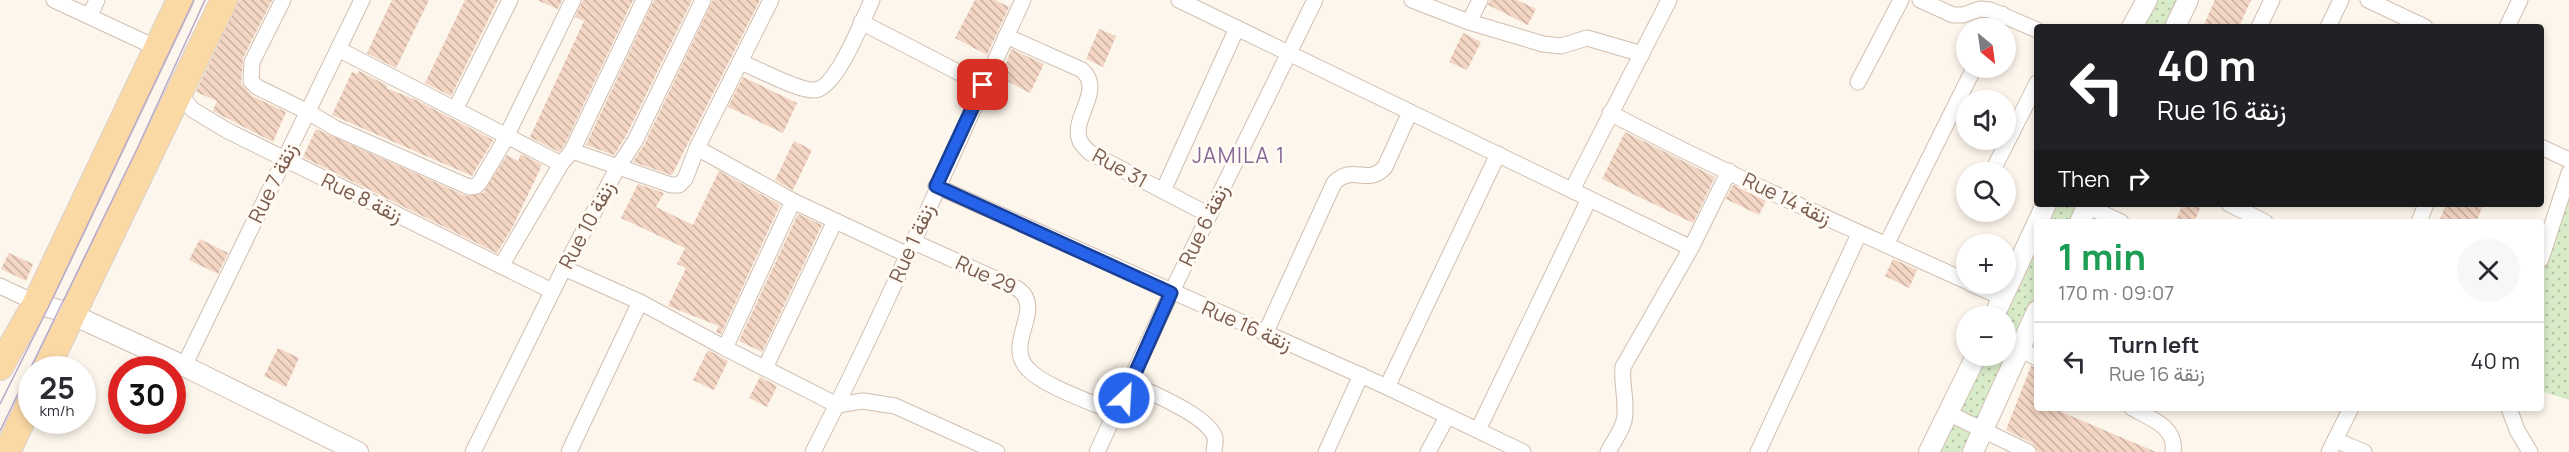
<!DOCTYPE html>
<meta charset="utf-8">
<style>
body{margin:0;font-family:Manrope,Vazirmatn,sans-serif;background:#f7f7f7;color:#2b2b33;height:100vh;display:flex;flex-direction:column;font-size:22px;white-space:nowrap}
*{box-sizing:border-box;margin:0}
p{font-size:20px;color:#7c7c81}
.icon{flex:none;width:33px;height:33px;fill:none;stroke:currentColor;stroke-width:2;stroke-linecap:round;stroke-linejoin:round}
.map{position:relative;flex:1;overflow:hidden}
.sheet{position:absolute;left:2034px;top:219px;width:510px;height:192px;display:flex;flex-direction:column;background:#fff;border-radius:6px;box-shadow:0 3px 9px #0003}
.sheet>*{flex:none}
.guide{position:absolute;left:2034px;top:24px;width:510px;height:183px;border-radius:6px;box-shadow:0 3px 9px #0003;background:#202124;color:#fff;overflow:hidden}
.needle{width:39px;rotate:151deg}
.fabs{position:absolute;left:1956px;top:18px;display:grid;gap:12px}
.fabs a{display:grid;place-items:center;width:60px;height:60px;border-radius:50%;background:#fff;box-shadow:0 3px 9px #0003;font-size:30px}
.speed{position:absolute;left:18px;top:356px;display:flex;gap:12px;font-size:30px;font-weight:700;text-align:center}
.speed>*{display:grid;place-content:center;width:78px;height:78px;border-radius:50%;background:#fff;box-shadow:0 3px 9px #0003;line-height:1}
.speed small{font-size:15px;font-weight:400}
.speed .limit{border:9px solid #d22;background:#fff;color:#111}
.pin{position:absolute;display:grid;place-items:center;width:51px;height:51px;color:#fff;margin:-26px;border-radius:12px;box-shadow:0 3px 9px #0006}
.me{position:absolute;width:66px;margin:-33px;rotate:25deg;stroke-linejoin:round;filter:drop-shadow(0 0 4px #0008)}
.turn{display:flex;align-items:center;gap:21px;height:126px;padding:0 24px;font-size:27px}
.turn .icon{width:78px;height:78px;stroke-width:2.5}
.turn b{display:block;font-size:42px;line-height:51px}
.then{display:flex;align-items:center;height:57px;padding:0 24px;background:#0003;gap:12px;font-size:22px}
.round{display:grid;place-items:center;flex:none;width:63px;height:63px;border-radius:32px;background:#f7f7f7}
.head{display:flex;align-items:center;justify-content:space-between;height:102px;padding:0 24px}
h1{font-size:36px;font-weight:700;line-height:45px;color:#1e9e55}
ul{padding:0;list-style:none}
li{display:flex;align-items:center;gap:18px;height:78px;padding:0 24px;border-top:2px solid #e1e1e2}
li div{flex:1}
li b{display:block;font-size:22px}
li em{font-style:normal}
.map>svg:first-child{display:block}
</style>
<div class="map">
<svg width="2569" height="452" viewBox="0 0 2569 452">
<defs>
<pattern id="grass-dots" width="8" height="8" patternUnits="userSpaceOnUse" patternTransform="scale(1.5)"><rect width="8" height="8" fill="#d8ecc9"/><path d="M2 2h.1M6 6h.1" fill="none" stroke="#b4c2a5" stroke-width="1.8" stroke-linecap="round"/></pattern>
<pattern id="building-back-hatch" width="6" height="6" patternUnits="userSpaceOnUse" patternTransform="scale(1.5)"><rect width="6" height="6" fill="#f3d5c3"/><path d="M-1 5l2 2M0 0l6 6M5-1l2 2" fill="none" stroke="#cab0a1"/></pattern>
</defs>
<rect width="100%" height="100%" fill="#fdf6ec"/>
<!-- grass -->
<g fill="url(#grass-dots)">
<polygon points="2155,0 2183,0 2170,27 2142,27"/>
<polygon points="2569,189 2569,400 2541,391 2541,273"/>
<polygon points="2056,204 2086,204 2077,222 2047,222"/>
<polygon points="2037,244 2037,306 1966,452 1938,452 1983,356 2006,356 2006,316 2002,316"/>
</g>
<!-- building -->
<g fill="url(#building-back-hatch)">
<polygon points="239,0 272,0 243,58 241,83 252,96 286,112 273,142 213,111 217,101 196,92"/>
<polygon points="392,0 429,0 396,68 367,53"/>
<polygon points="465,0 498,0 451,96 425,83"/>
<polygon points="537,0 562,0 558,9"/>
<polygon points="583,0 633,0 564,146 559,152 530,137 584,21 575,17"/>
<polygon points="654,0 692,0 626,136 614,155 586,145"/>
<polygon points="713,0 760,0 672,175 633,162 644,145"/>
<polygon points="975,0 995,0 1009,7 987,55 955,38"/>
<polygon points="1490,0 1517,0 1536,9 1528,25 1488,5"/>
<polygon points="2215,0 2251,0 2239,27 2203,27"/>
<polygon points="1099,29 1116,36 1103,67 1086,59"/>
<polygon points="1463,33 1481,42 1467,70 1449,62"/>
<polygon points="1011,49 1044,64 1030,93 1001,78"/>
<polygon points="359,71 388,86 386,88 416,100 493,140 472,176 332,115 352,72 357,74"/>
<polygon points="743,77 797,103 783,133 728,107"/>
<polygon points="316,129 466,196 483,193 507,155 518,161 521,154 542,165 513,226 497,253 303,157"/>
<polygon points="1625,132 1715,177 1693,223 1602,179"/>
<polygon points="794,141 812,150 793,190 775,180"/>
<polygon points="719,171 780,205 721,334 716,332 719,326 668,306 686,268 677,264 685,248 621,218 638,184 664,193 656,207 693,225"/>
<polygon points="1733,185 1766,201 1759,215 1726,199"/>
<polygon points="2183,204 2202,204 2194,222 2175,222"/>
<polygon points="2446,204 2484,204 2476,222 2439,222"/>
<polygon points="798,214 822,225 762,352 739,341"/>
<polygon points="200,239 228,253 218,274 189,260"/>
<polygon points="9,253 33,264 26,281 1,269"/>
<polygon points="1893,259 1917,270 1909,288 1885,276"/>
<polygon points="278,348 299,358 286,387 264,376"/>
<polygon points="708,350 728,361 714,390 693,380"/>
<polygon points="2031,366 2037,368 2037,408 2052,408 2156,452 2038,452 2032,443 2006,430"/>
<polygon points="760,377 777,386 767,407 749,398"/>
</g>
<g fill="none" stroke-linecap="round" stroke-linejoin="round">
<!-- minor casing -->
<g stroke="#d1beb0" stroke-width="17">
<g id="minor">
<polyline points="54,0 157,48"/>
<polyline points="283,0 252,62 251,81 257,87 308,112 335,128 469,187 476,186 480,182 503,143 573,0"/>
<polyline points="1179,0 1691,248"/>
<polyline points="1412,0 1469,22 1543,44 1561,46 1587,38 1642,54"/>
<polyline points="1920,0 1953,15 1963,15 1980,9 1990,10 2037,30"/>
<polyline points="2368,0 2425,27"/>
<polyline points="90,15 97,0"/>
<polyline points="861,22 983,85"/>
<polyline points="1469,22 1480,0"/>
<polyline points="2259,27 2272,0"/>
<polyline points="2328,27 2341,0"/>
<polyline points="2507,27 2520,0"/>
<polyline points="1994,28 2002,14"/>
<path d="M 1006,36 L 1082,70 C 1105,91 1070,118 1080,141 C 1082,145 1086,149 1089,152 L 1209,215"/>
<polyline points="338,49 561,164"/>
<path d="M 740,62 C 757,68 798,91 814,90 C 836,90 863,19 872,0"/>
<polyline points="1858,82 1901,0"/>
<polyline points="179,94 193,110 228,131 552,291"/>
<polyline points="456,108 510,0"/>
<path d="M 1610,113 C 1726,174 1847,227 1966,281"/>
<polyline points="2541,147 2569,160"/>
<polyline points="697,148 793,201 908,255"/>
<polyline points="572,151 671,185 679,185 685,179 697,148 771,0"/>
<polyline points="1992,172 2037,83"/>
<polyline points="936,186 1387,387 1523,452"/>
<polyline points="1572,190 1669,0"/>
<polyline points="1163,191 1237,28"/>
<polyline points="2229,204 2265,222"/>
<polyline points="2087,206 2121,222"/>
<polyline points="2419,222 2426,204"/>
<path d="M 914,242 L 1018,289 C 1046,309 1003,343 1028,369 C 1043,386 1094,403 1116,413"/>
<polyline points="1886,245 1974,68"/>
<polyline points="2541,259 2569,173"/>
<polyline points="501,266 561,164 572,151 644,0"/>
<polyline points="564,268 640,302 725,348 837,405 863,401 895,406 997,452"/>
<polyline points="1971,284 2003,298"/>
<polyline points="0,286 36,303"/>
<path d="M 1265,334 L 1334,183 C 1354,163 1367,187 1385,167 L 1410,112"/>
<polyline points="725,348 793,201"/>
<polyline points="2018,348 2037,358"/>
<polyline points="184,366 362,0"/>
<polyline points="765,368 835,221"/>
<path d="M 1131,383 C 1151,393 1209,416 1215,438 C 1216,442 1214,448 1214,452"/>
<polyline points="1387,387 1498,154"/>
<path d="M 2132,408 C 2150,418 2177,427 2173,452"/>
<polyline points="2509,408 2517,430 2530,452"/>
<polyline points="1948,413 2028,452"/>
<polyline points="1478,430 1589,199"/>
<polyline points="2335,440 2364,452"/>
<polyline points="473,452 564,268 618,167 635,141 703,0"/>
<polyline points="569,452 640,302"/>
<path d="M 813,452 C 889,304 953,151 1023,0"/>
<polyline points="1097,452 1171,293 1315,0"/>
<polyline points="1326,452 1361,375"/>
<polyline points="1428,452 1447,417"/>
<path d="M 1608,452 C 1613,442 1621,432 1624,421 C 1628,404 1621,385 1623,367 L 1691,248 L 1729,171"/>
<polyline points="1758,452 1859,234"/>
<polyline points="2329,452 2351,408"/>
</g>
</g>
<!-- tertiary casing -->
<g stroke="#d1beb0" stroke-width="22">
<g id="tertiary">
<polyline points="2132,27 2147,0"/>
<polyline points="2175,27 2188,0"/>
<polyline points="2038,222 2046,204"/>
<polyline points="2080,222 2088,204"/>
<polyline points="36,303 71,314 184,366 358,452"/>
<polyline points="1994,316 2037,224"/>
<polyline points="1929,452 1976,356"/>
<polyline points="1973,452 2037,311"/>
</g>
</g>
<!-- primary casing -->
<g stroke="#dad1cd" stroke-width="28">
<g id="primary">
<polyline points="0,367 36,303 180,0"/>
<polyline points="46,369 224,0"/>
<polyline points="7,452 32,399"/>
</g>
</g>
<!-- minor -->
<use href="#minor" stroke="#fff" stroke-width="15"/>
<!-- tertiary -->
<use href="#tertiary" stroke="#fff" stroke-width="20"/>
<!-- primary -->
<use href="#primary" stroke="#fbd9a5" stroke-width="26"/>
<!-- tram -->
<g stroke="#b9a8c9" stroke-width="1.5">
<polyline points="0,404 49,306 194,0"/>
<polyline points="0,431 137,149 205,0"/>
</g>
</g>
<g fill="none" stroke-linecap="round" stroke-linejoin="round">
<!-- route casing -->
<g stroke="#184099" stroke-width="15">
<polyline id="route" points="983,85 936,186 1171,293 1124,398"/>
</g>
<!-- route -->
<use href="#route" stroke="#2563eb" stroke-width="10"/>
</g>
<g text-anchor="middle" stroke-width="6" stroke-linejoin="round" paint-order="stroke">
<!-- street labels -->
<g font-size="20" fill="#7a5c4d" stroke="#fffaf3">
<text transform="translate(1120 168) rotate(29)" y="7">Rue 31</text>
<text transform="translate(273 183) rotate(-64)" y="7">Rue 7 زنقة</text>
<text transform="translate(362 198) rotate(26)" y="7">Rue 8 زنقة</text>
<text transform="translate(1787 199) rotate(26)" y="7">Rue 14 زنقة</text>
<text transform="translate(587 225) rotate(-62)" y="7">Rue 10 زنقة</text>
<text transform="translate(1204 225) rotate(-64)" y="7">Rue 6 زنقة</text>
<text transform="translate(912 243) rotate(-66)" y="7">Rue 1 زنقة</text>
<text transform="translate(986 275) rotate(25)" y="7">Rue 29</text>
<text transform="translate(1247 326) rotate(24)" y="7">Rue 16 زنقة</text>
</g>
<!-- neighbourhood labels -->
<g font-size="21" letter-spacing="1.5" fill="#846695" stroke="#fffaf3">
<text x="1239" y="163">JAMILA 1</text>
</g>
</g>
</svg>
<div class="fabs">
<a><svg class="needle" viewBox="-14 -14 28 28"><path d="M0-13l5 13h-10z" fill="#e53935"/><path d="M0 13l5-13h-10z" fill="#7c7c81"/></svg></a>
<a><svg class="icon" aria-label="sound" viewBox="0 0 24 24"><path d="M4 9h4l5-4v14l-5-4H4zM17 9q2 3 0 6"/></svg></a>
<a><svg class="icon" aria-label="search" viewBox="0 0 24 24"><circle cx="10" cy="10" r="6"/><path d="M15 15l6 6"/></svg></a>
<a>+</a>
<a>−</a>
</div>
<div class="speed"><div>25<small>km/h</small></div><div class="limit">30</div></div>
<div class="pin" style="left:983px;top:85px;background:#d93025"><svg class="icon" aria-label="arrive" viewBox="0 0 24 24"><path d="M6 21V4h12l-3 4 3 4H6"/></svg></div>
<svg class="me" style="left:1124px;top:398px" viewBox="-20 -20 40 40"><circle r="17" fill="#2563eb" stroke="#fff" stroke-width="3"/><path d="M0-11L8 9 0 5-8 9z" fill="#fff"/></svg>
<div class="guide">
<div class="turn"><svg class="icon" aria-label="left" viewBox="0 0 24 24"><path d="M17 20v-9H6M10 6l-5 5 5 5"/></svg><div><b>40 m</b>Rue 16 زنقة</div></div>
<div class="then">Then<svg class="icon" aria-label="right" viewBox="0 0 24 24"><path d="M7 20v-9h11M14 6l5 5-5 5"/></svg></div>
</div>
<section class="sheet">
<div class="head"><div><h1>1 min</h1><p>170 m · 09:07</p></div><a class="round"><svg class="icon" aria-label="close" viewBox="0 0 24 24"><path d="M6 6l12 12M18 6L6 18"/></svg></a></div>
<ul>
<li><svg class="icon" aria-label="left" viewBox="0 0 24 24"><path d="M17 20v-9H6M10 6l-5 5 5 5"/></svg><div><b>Turn left</b><p>Rue 16 زنقة</p></div><em>40 m</em></li>
</ul>
</section>
</div>
